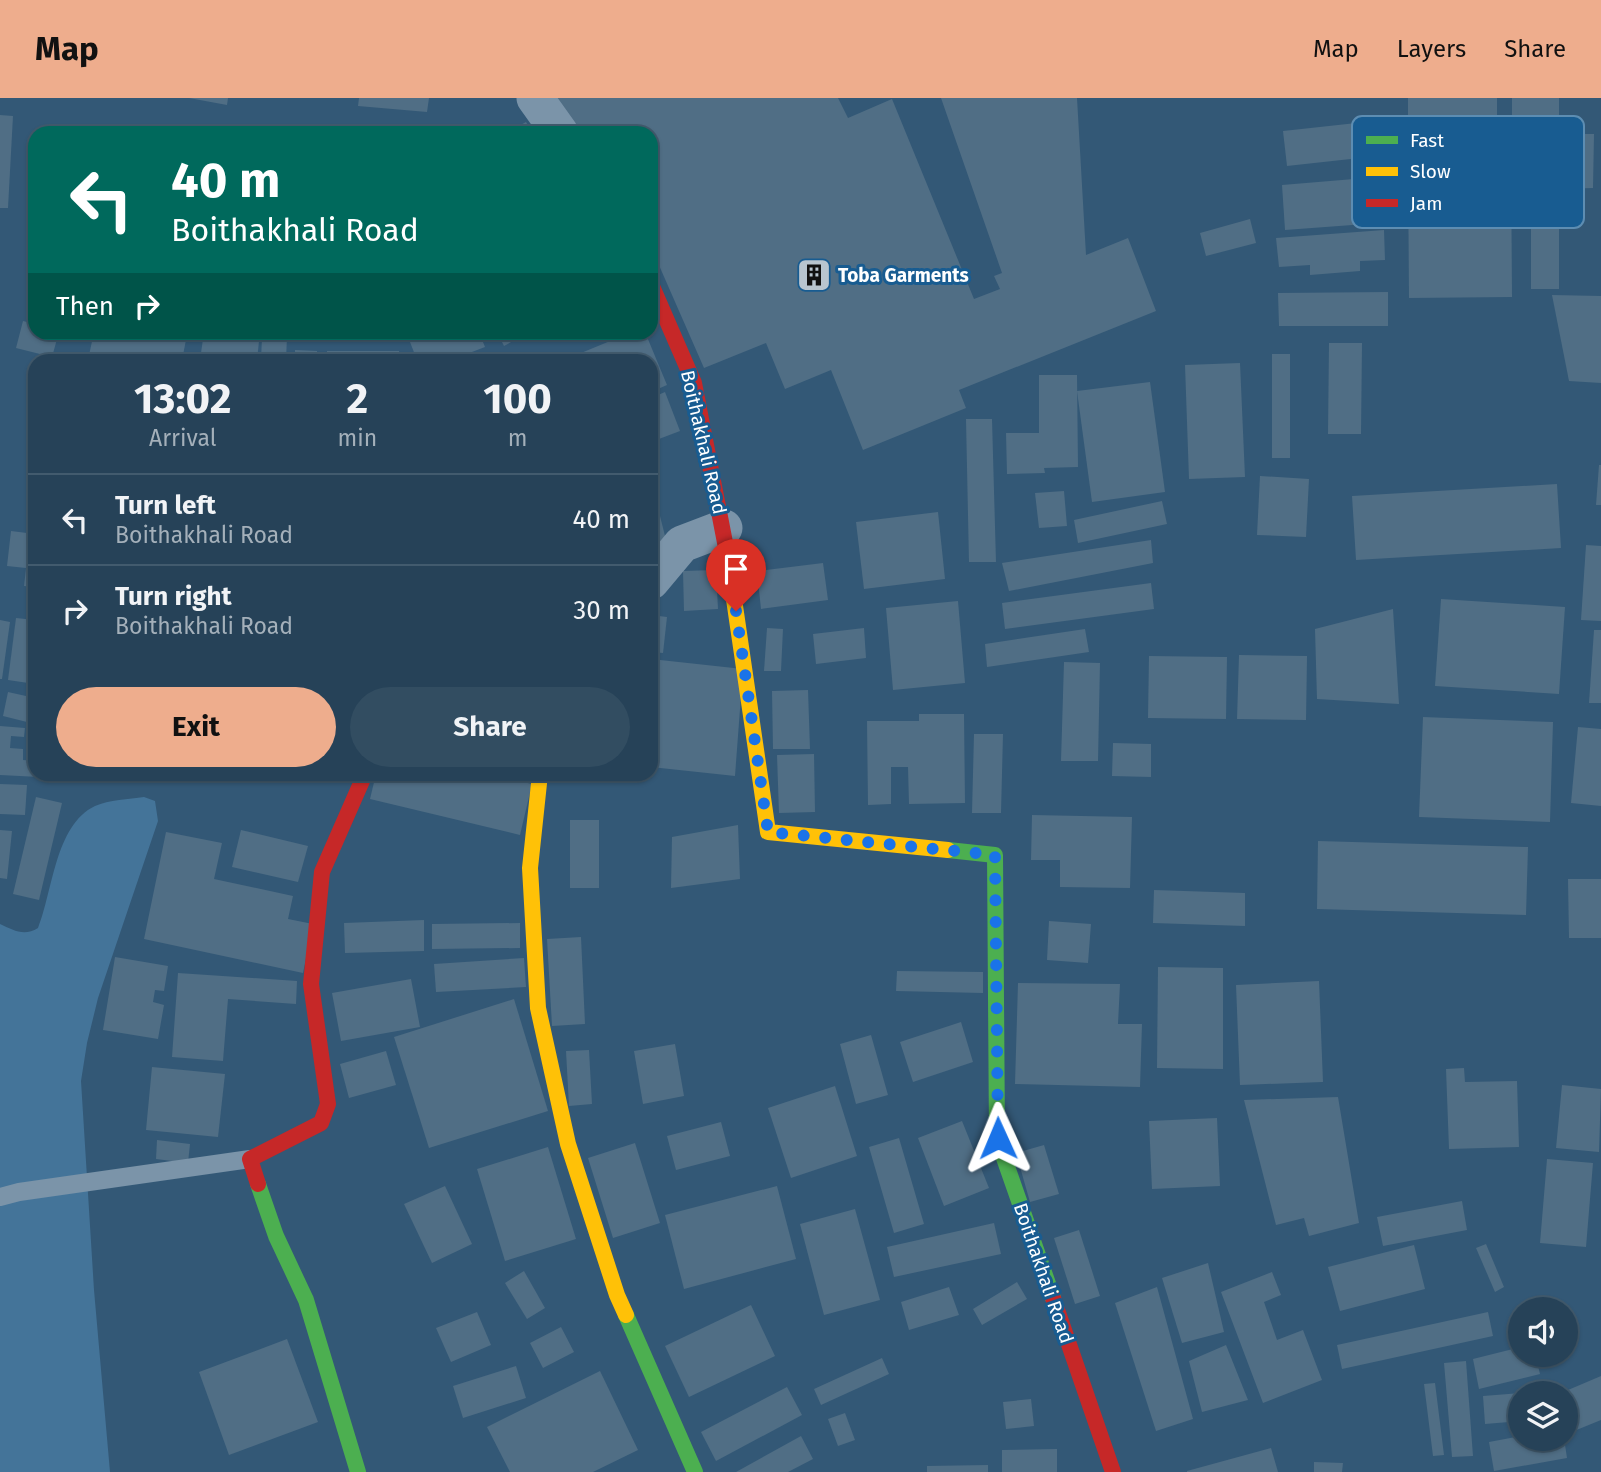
<!DOCTYPE html>
<style>
body{margin:0;font-family:"Fira Sans",sans-serif;background:#324d61;color:#f1f3f6;height:100vh;display:flex;flex-direction:column;font-size:26px;white-space:nowrap}
*{box-sizing:border-box;margin:0}
p{font-size:23px;color:#a4b0ba}
.icon{flex:none;width:38px;height:38px;fill:none;stroke:currentColor;stroke-width:2;stroke-linecap:round;stroke-linejoin:round}
.map{position:relative;flex:1;overflow:hidden}
.drawer{position:absolute;left:28px;top:256px;width:630px;height:427px;display:flex;flex-direction:column;background:#264258;border-radius:21px;box-shadow:0 2px 5px #0004,0 0 0 2px #425b6e}
.drawer>*{flex:none}
.top-card{position:absolute;left:28px;top:28px;width:630px;height:214px;border-radius:21px;box-shadow:0 2px 5px #0004,0 0 0 2px #425b6e;background:#00695c;color:#fff;overflow:hidden}
.tools{position:absolute;left:1508px;top:1199px;display:grid;gap:14px}
.tools a{display:grid;place-items:center;width:70px;height:70px;border-radius:50%;background:#264258;box-shadow:0 2px 5px #0004,0 0 0 2px #425b6e;font-size:35px}
.pin{position:absolute;display:grid;place-items:center;width:60px;height:60px;color:#fff;margin:-72px -30px;border-radius:50% 50% 50% 0;rotate:-45deg;box-shadow:0 0 7px #0007}
.pin .icon{rotate:45deg}
.me{position:absolute;width:77px;margin:-38px;rotate:359deg;stroke-linejoin:round;filter:drop-shadow(0 0 5px #0008)}
.turn{display:flex;align-items:center;gap:24px;height:147px;padding:0 28px;font-size:32px}
.turn .icon{width:91px;height:91px;stroke-width:2.5}
.turn b{display:block;font-size:49px;line-height:60px}
.then{display:flex;align-items:center;height:66px;padding:0 28px;background:#0003;gap:14px;font-size:26px}
.eta{display:flex;justify-content:space-evenly;align-items:center;height:119px;text-align:center}
.eta b{font-size:42px;font-weight:700;line-height:49px}
.button{display:flex;gap:14px;margin-top:auto;padding:14px 28px}
.button a{flex:1;height:80px;border-radius:42px;background:#eead8d;color:#111;font-size:28px;font-weight:700;line-height:80px;text-align:center}
.button a+a{background:#324d61;color:#f1f3f6}
ul{padding:0;list-style:none}
li{display:flex;align-items:center;gap:21px;height:91px;padding:0 28px;border-top:2px solid #425b6e}
li div{flex:1}
li b{display:block;font-size:26px}
li em{font-style:normal}
header{display:flex;align-items:center;gap:42px;box-sizing:border-box;height:98px;padding:0 35px;background:#eead8d;color:#111}
header strong{font-size:33px}
nav{display:flex;gap:38px;margin-inline-start:auto;font-size:24px}
.map>svg:first-child{display:block}
</style>
<header>
<strong>Map</strong>
<nav><a>Map</a><a>Layers</a><a>Share</a></nav>
</header>
<div class="map">
<svg width="1601" height="1374" viewBox="0 0 1601 1374">
<rect width="100%" height="100%" fill="#335876"/>
<!-- water -->
<path fill="#447499" d="M 144,699 L 155,703 L 158,723 L 98,900 L 87,945 L 81,983 L 94,1192 L 110,1374 L 0,1374 L 0,826 C 13,832 24,839 38,830 C 53,793 55,727 95,708 C 109,702 129,701 144,699 Z"/>
<!-- building -->
<g fill="#506e85">
<polygon points="189,0 228,0 227,7"/>
<polygon points="359,0 429,0 427,14 358,8"/>
<polygon points="550,0 838,0 848,20 892,1 974,201 1000,191 994,178 1002,175 941,0 1077,0 1086,157 1128,140 1156,213 959,292 966,310 863,352 831,272 785,291 766,245 704,270 651,149 651,35 572,35"/>
<polygon points="1408,0 1497,0 1497,20 1408,21"/>
<rect x="1512" y="0" width="47" height="19"/>
<polygon points="0,17 13,18 8,110 0,110"/>
<polygon points="1384,22 1387,57 1287,68 1283,33"/>
<polygon points="526,24 532,35 506,35"/>
<polygon points="1557,36 1594,36 1593,90 1558,91"/>
<polygon points="1511,62 1512,199 1409,200 1408,63"/>
<polygon points="1390,78 1393,124 1285,132 1282,87"/>
<rect x="1531" y="117" width="28" height="74"/>
<polygon points="1250,121 1256,145 1206,158 1200,135"/>
<polygon points="1384,132 1385,162 1360,163 1360,173 1310,177 1310,167 1279,169 1276,140"/>
<polygon points="1388,194 1388,228 1279,228 1278,195"/>
<polygon points="1552,197 1601,198 1601,285 1569,283"/>
<polygon points="23,223 35,226 35,234 59,234 52,259 16,250"/>
<polygon points="94,234 176,234 187,237 182,262 88,262"/>
<polygon points="204,234 260,234 257,262 200,262"/>
<polygon points="433,234 479,234 485,249 451,262 417,262 410,244"/>
<polygon points="497,234 529,234 504,248"/>
<polygon points="563,234 583,234 567,242"/>
<polygon points="632,234 645,234 667,287 651,294 651,262 564,262"/>
<polygon points="262,239 287,239 286,262 261,262"/>
<polygon points="1329,245 1362,245 1361,336 1328,336"/>
<polygon points="295,252 317,253 317,262 295,262"/>
<rect x="327" y="253" width="72" height="9"/>
<polygon points="538,256 540,262 518,262"/>
<rect x="1272" y="256" width="18" height="104"/>
<polygon points="1240,265 1245,379 1189,381 1185,267"/>
<polygon points="1039,277 1077,277 1078,369 1044,370 1045,375 1007,376 1006,335 1039,335"/>
<polygon points="1150,284 1165,394 1092,404 1077,293"/>
<polygon points="665,294 680,333 651,344 651,300"/>
<polygon points="966,321 992,321 996,464 969,464"/>
<polygon points="1599,367 1601,367 1601,407 1596,407"/>
<polygon points="1260,378 1309,381 1306,439 1257,437"/>
<polygon points="1557,386 1561,450 1356,462 1352,398"/>
<polygon points="651,390 653,390 666,442 651,446"/>
<polygon points="1064,393 1067,428 1039,430 1035,395"/>
<polygon points="1162,403 1167,426 1078,445 1074,422"/>
<polygon points="938,414 945,481 864,491 856,424"/>
<polygon points="11,433 35,436 35,489 24,488 26,470 7,468"/>
<polygon points="1151,442 1153,465 1009,493 1002,465"/>
<polygon points="1586,447 1601,448 1601,523 1581,522"/>
<polygon points="823,465 828,502 761,511 757,473"/>
<polygon points="716,472 718,511 684,513 683,473"/>
<polygon points="1151,485 1154,511 1005,531 1002,505"/>
<polygon points="1441,501 1565,509 1559,596 1435,588"/>
<polygon points="958,503 965,585 893,592 886,510"/>
<polygon points="1393,511 1399,606 1317,601 1315,531"/>
<polygon points="651,517 667,519 663,555 651,554"/>
<polygon points="16,520 35,522 35,586 8,582"/>
<polygon points="0,522 10,524 2,581 0,581"/>
<polygon points="767,530 783,531 781,573 764,573"/>
<polygon points="864,530 866,560 816,566 813,536"/>
<polygon points="1085,531 1089,554 987,569 985,546"/>
<polygon points="1594,532 1601,532 1601,605 1589,605"/>
<polygon points="1239,557 1307,558 1306,622 1237,621"/>
<polygon points="1149,558 1227,559 1226,621 1148,620"/>
<polygon points="651,561 743,571 735,678 651,669"/>
<polygon points="1064,564 1100,565 1098,663 1061,663"/>
<polygon points="808,592 810,651 773,651 772,593"/>
<polygon points="8,594 35,600 35,626 3,618"/>
<polygon points="919,616 964,616 965,705 909,706 908,669 891,669 891,706 868,707 867,623 919,623"/>
<polygon points="1423,619 1553,624 1550,724 1419,719"/>
<polygon points="0,628 25,630 24,639 11,638 10,650 23,651 23,662 35,663 35,676 40,676 39,679 0,677"/>
<polygon points="1578,629 1601,631 1601,708 1571,705"/>
<polygon points="974,636 1003,636 1001,715 972,715"/>
<polygon points="1113,645 1151,646 1151,679 1112,678"/>
<polygon points="814,656 815,714 779,715 777,657"/>
<polygon points="376,676 490,676 532,686 520,737 370,701"/>
<polygon points="0,686 27,687 25,717 0,716"/>
<polygon points="36,699 62,705 39,802 13,796"/>
<polygon points="1032,717 1132,719 1130,790 1060,789 1060,762 1031,762"/>
<rect x="570" y="722" width="29" height="68"/>
<polygon points="738,727 740,781 671,790 672,739"/>
<polygon points="0,732 12,733 7,781 0,780"/>
<polygon points="241,732 308,748 298,784 232,769"/>
<polygon points="166,734 222,745 214,781 293,798 288,821 313,826 303,875 144,841"/>
<polygon points="1318,743 1528,749 1526,817 1317,811"/>
<polygon points="1568,781 1601,781 1601,840 1569,840"/>
<polygon points="1154,792 1245,795 1245,828 1153,825"/>
<polygon points="424,822 424,853 345,855 344,825"/>
<polygon points="1049,823 1091,826 1088,865 1047,862"/>
<polygon points="520,825 520,850 432,851 432,826"/>
<polygon points="581,839 585,926 552,928 547,841"/>
<polygon points="115,859 168,868 164,893 155,892 153,904 164,907 158,941 103,932"/>
<polygon points="524,860 526,889 436,894 434,866"/>
<polygon points="1158,869 1223,870 1223,971 1157,970"/>
<polygon points="897,873 983,874 983,895 896,893"/>
<polygon points="178,875 297,883 296,906 228,901 223,963 172,959"/>
<polygon points="411,881 420,929 341,943 332,895"/>
<polygon points="1319,883 1323,984 1240,987 1236,887"/>
<polygon points="1018,885 1120,886 1118,926 1142,926 1140,989 1015,986"/>
<polygon points="514,901 548,1013 429,1050 394,939"/>
<polygon points="961,924 973,964 913,984 900,944"/>
<polygon points="871,937 888,997 856,1006 840,946"/>
<polygon points="675,946 684,998 643,1006 634,953"/>
<polygon points="589,952 592,1006 569,1008 566,953"/>
<polygon points="386,953 396,987 349,1000 340,966"/>
<polygon points="152,969 225,976 218,1039 146,1032"/>
<polygon points="1464,970 1465,984 1517,983 1519,1049 1449,1051 1446,971"/>
<polygon points="1562,987 1601,991 1599,1054 1556,1050"/>
<polygon points="835,988 857,1058 791,1080 768,1010"/>
<polygon points="1338,999 1359,1125 1309,1138 1304,1120 1276,1127 1244,1002"/>
<polygon points="1217,1020 1220,1088 1152,1091 1149,1023"/>
<polygon points="962,1023 989,1090 944,1108 918,1040"/>
<polygon points="721,1024 730,1058 676,1072 667,1038"/>
<polygon points="899,1040 924,1126 894,1135 869,1049"/>
<polygon points="157,1042 190,1046 188,1065 156,1061"/>
<polygon points="635,1045 660,1125 613,1140 588,1060"/>
<polygon points="1044,1047 1059,1096 1030,1104 1016,1055"/>
<polygon points="548,1049 576,1141 505,1163 477,1071"/>
<polygon points="1547,1061 1593,1065 1586,1149 1540,1145"/>
<polygon points="445,1088 472,1146 432,1165 404,1106"/>
<polygon points="777,1088 796,1161 684,1191 665,1117"/>
<polygon points="1462,1103 1467,1132 1383,1148 1377,1119"/>
<polygon points="855,1111 880,1202 824,1217 800,1126"/>
<polygon points="994,1125 1001,1156 894,1179 887,1149"/>
<polygon points="1079,1132 1100,1198 1075,1206 1054,1140"/>
<polygon points="1486,1146 1504,1189 1495,1194 1476,1150"/>
<polygon points="1414,1147 1425,1191 1340,1213 1328,1169"/>
<polygon points="1208,1165 1224,1234 1182,1245 1162,1180"/>
<polygon points="524,1173 545,1210 527,1221 505,1185"/>
<polygon points="1272,1174 1281,1197 1264,1204 1277,1242 1303,1232 1322,1282 1263,1305 1221,1194"/>
<polygon points="1017,1184 1027,1201 982,1227 973,1211"/>
<polygon points="949,1189 959,1217 909,1232 901,1204"/>
<polygon points="1157,1189 1193,1321 1156,1333 1115,1205"/>
<polygon points="751,1207 775,1258 689,1299 665,1248"/>
<polygon points="477,1214 491,1247 451,1264 436,1230"/>
<polygon points="1488,1214 1493,1238 1342,1271 1337,1247"/>
<polygon points="561,1229 574,1254 543,1270 530,1245"/>
<polygon points="287,1241 318,1324 229,1357 199,1274"/>
<polygon points="1226,1247 1248,1302 1202,1314 1189,1263"/>
<polygon points="1521,1249 1521,1256 1535,1256 1540,1276 1479,1291 1473,1261"/>
<polygon points="882,1260 889,1276 821,1307 814,1291"/>
<polygon points="1466,1263 1473,1358 1452,1359 1444,1265"/>
<polygon points="516,1268 526,1300 463,1320 453,1288"/>
<polygon points="600,1273 638,1352 593,1374 510,1374 487,1329"/>
<polygon points="1601,1278 1601,1322 1574,1333 1566,1315 1566,1295 1561,1295"/>
<polygon points="1435,1285 1444,1357 1433,1358 1424,1286"/>
<polygon points="787,1289 802,1317 716,1363 701,1334"/>
<polygon points="1521,1295 1521,1323 1485,1326 1483,1298"/>
<polygon points="1031,1301 1034,1328 1006,1331 1003,1304"/>
<polygon points="845,1315 855,1342 838,1348 828,1321"/>
<polygon points="801,1338 813,1361 788,1374 736,1374"/>
<polygon points="1521,1338 1521,1340 1564,1340 1567,1360 1494,1373 1489,1344"/>
<polygon points="1271,1350 1278,1374 1187,1374 1187,1373"/>
<polygon points="1057,1351 1057,1374 1002,1374 1002,1352"/>
<polygon points="1314,1364 1343,1365 1342,1374 1314,1374"/>
<polygon points="988,1367 988,1374 927,1374 927,1368"/>
</g>
<g fill="none" stroke-linecap="round" stroke-linejoin="round">
<!-- lane -->
<polyline stroke="#7b94a9" stroke-width="18" points="0,1099 19,1094 250,1061"/>
<!-- street -->
<g stroke="#7b94a9" stroke-width="37">
<polyline points="535,0 560,35"/>
<polyline points="651,483 682,446 724,430"/>
</g>
<!-- fast -->
<g stroke="#4caf50" stroke-width="16">
<polyline points="948,752 995,757 997,1040 1053,1200"/>
<polyline points="258,1086 276,1138 306,1202 358,1374"/>
<polyline points="626,1217 695,1374"/>
</g>
<!-- slow -->
<g stroke="#ffc107" stroke-width="16">
<polyline points="728,460 768,734 948,752"/>
<polyline points="540,676 530,770 538,910 568,1046 617,1197 626,1217"/>
</g>
<!-- jam -->
<g stroke="#c62828" stroke-width="16">
<polyline points="651,186 694,285 728,460"/>
<polyline points="258,1086 250,1061 321,1025 328,1006 311,886 322,774 365,676"/>
<polyline points="1053,1200 1113,1374"/>
</g>
</g>
<g fill="none" stroke-linecap="round" stroke-linejoin="round">
<!-- route -->
<polyline stroke="#1a73e8" stroke-width="12" stroke-dasharray="0 21.6" points="736,513 768,734 995,757 998,1040"/>
</g>
<!-- icons -->
<defs>
<g id="building-square" transform="scale(1.75)"><rect x="-9" y="-9" width="18" height="18" rx="4" fill="#b8c5cf" stroke="#185c91"/><path d="M-4-6H4V6H1V3H-1V6H-4ZM-2.5-4.3h1.7v1.8h-1.7ZM.8-4.3h1.7v1.8H.8ZM-2.5-1h1.7V.8h-1.7ZM.8-1h1.7V.8H.8Z" fill="#111"/></g>
</defs>
<g fill-rule="evenodd">
<use href="#building-square" x="814" y="177"/>
</g>
<g text-anchor="middle" stroke-width="6" stroke-linejoin="round" paint-order="stroke">
<!-- poi labels -->
<g font-size="19" font-weight="bold" fill="#fff" stroke="#185c91" text-anchor="start">
<text x="838" y="184">Toba Garments</text>
</g>
<!-- street labels -->
<g font-size="19" fill="#fff" stroke="#185c91">
<text transform="translate(704 344) rotate(77)" y="7">Boithakhali Road</text>
<text transform="translate(1044 1175) rotate(71)" y="7">Boithakhali Road</text>
</g>
</g>
<!-- legend -->
<rect x="1352" y="18" width="232" height="112" rx="10" fill="#185c91" stroke="#5d8db2" stroke-width="2"/>
<rect x="1366" y="38" width="32" height="8" fill="#4caf50"/>
<rect x="1366" y="69" width="32" height="9" fill="#ffc107"/>
<rect x="1366" y="101" width="32" height="8" fill="#c62828"/>
<g font-size="19" fill="#fff">
<text x="1410" y="49">Fast</text>
<text x="1410" y="80">Slow</text>
<text x="1410" y="112">Jam</text>
</g>
</svg>
<div class="tools">
<a><svg class="icon" aria-label="sound" viewBox="0 0 24 24"><path d="M4 9h4l5-4v14l-5-4H4zM17 9q2 3 0 6"/></svg></a>
<a><svg class="icon" aria-label="layers" viewBox="0 0 24 24"><path d="M12 4l9 5-9 5-9-5zM3 14l9 5 9-5"/></svg></a>
</div>
<div class="pin" style="left:736px;top:513px;background:#d93025"><svg class="icon" aria-label="arrive" viewBox="0 0 24 24"><path d="M6 21V4h12l-3 4 3 4H6"/></svg></div>
<svg class="me" style="left:998px;top:1040px" viewBox="-20 -20 40 40"><path d="M0-17L14 15 0 8-14 15z" fill="#1a73e8" stroke="#fff" stroke-width="4"/></svg>
<div class="top-card">
<div class="turn"><svg class="icon" aria-label="left" viewBox="0 0 24 24"><path d="M17 20v-9H6M10 6l-5 5 5 5"/></svg><div><b>40 m</b>Boithakhali Road</div></div>
<div class="then">Then<svg class="icon" aria-label="right" viewBox="0 0 24 24"><path d="M7 20v-9h11M14 6l5 5-5 5"/></svg></div>
</div>
<section class="drawer">
<div class="eta">
<div><b>13:02</b><p>Arrival</p></div>
<div><b>2</b><p>min</p></div>
<div><b>100</b><p>m</p></div>
</div>
<ul>
<li><svg class="icon" aria-label="left" viewBox="0 0 24 24"><path d="M17 20v-9H6M10 6l-5 5 5 5"/></svg><div><b>Turn left</b><p>Boithakhali Road</p></div><em>40 m</em></li>
<li><svg class="icon" aria-label="right" viewBox="0 0 24 24"><path d="M7 20v-9h11M14 6l5 5-5 5"/></svg><div><b>Turn right</b><p>Boithakhali Road</p></div><em>30 m</em></li>
</ul>
<div class="button"><a>Exit</a><a>Share</a></div>
</section>
</div>
